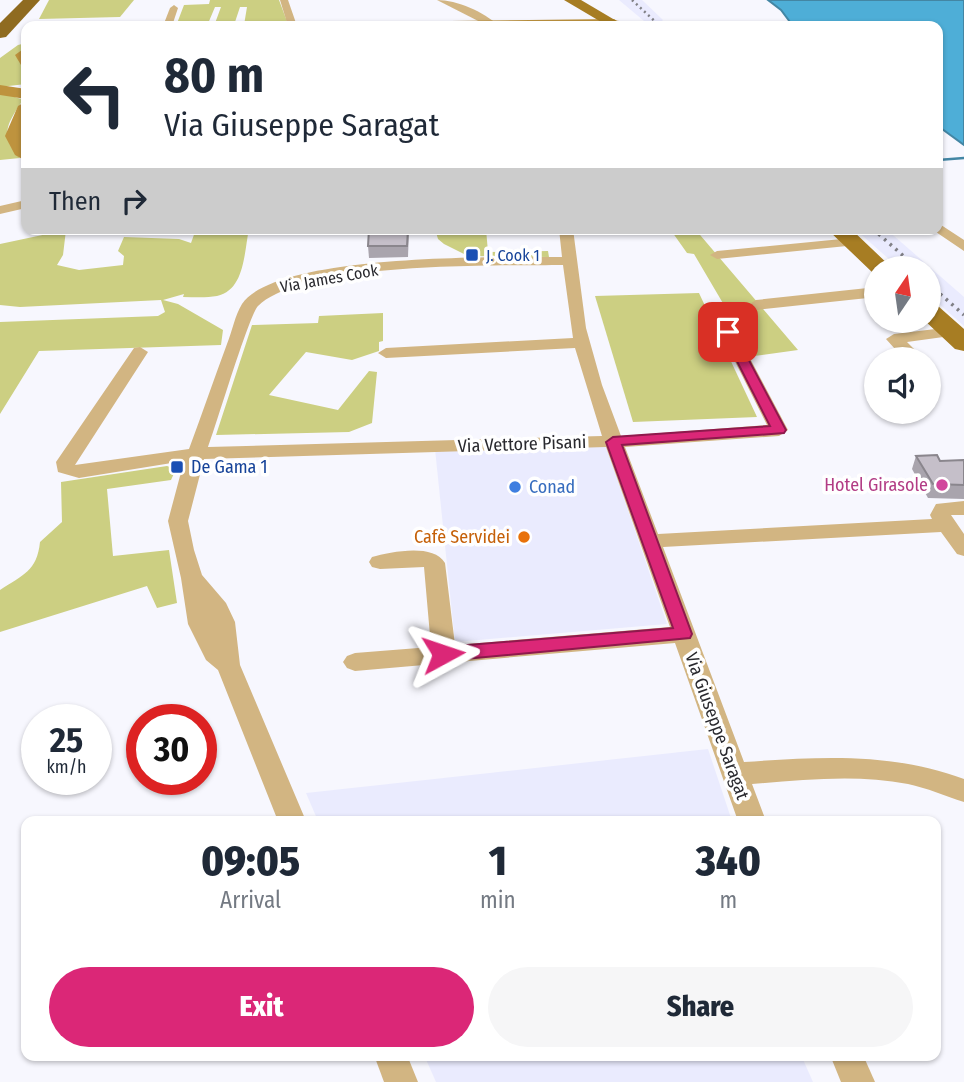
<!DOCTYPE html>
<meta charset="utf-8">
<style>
body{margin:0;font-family:"Fira Sans Condensed",sans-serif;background:#f6f6f7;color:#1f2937;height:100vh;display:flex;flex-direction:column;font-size:26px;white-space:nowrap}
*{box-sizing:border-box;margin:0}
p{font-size:23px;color:#747a83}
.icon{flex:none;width:38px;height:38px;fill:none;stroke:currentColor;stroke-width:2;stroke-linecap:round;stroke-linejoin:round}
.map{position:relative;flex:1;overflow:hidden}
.side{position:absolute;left:21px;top:816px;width:920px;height:245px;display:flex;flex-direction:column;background:#fff;border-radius:14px;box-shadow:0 2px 5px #0004}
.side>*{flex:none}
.banner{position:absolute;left:21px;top:21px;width:922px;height:214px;border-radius:14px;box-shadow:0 2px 5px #0004;background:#fff;color:#1f2937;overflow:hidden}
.needle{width:46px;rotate:13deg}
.buttons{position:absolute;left:864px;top:256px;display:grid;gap:14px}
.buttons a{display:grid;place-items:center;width:77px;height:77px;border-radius:50%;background:#fff;box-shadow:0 2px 5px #0004;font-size:35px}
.speed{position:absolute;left:21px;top:704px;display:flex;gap:14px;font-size:35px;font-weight:700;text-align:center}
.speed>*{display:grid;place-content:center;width:91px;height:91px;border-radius:50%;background:#fff;box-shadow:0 2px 5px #0004;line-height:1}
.speed small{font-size:18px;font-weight:400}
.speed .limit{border:10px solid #d22;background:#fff;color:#111}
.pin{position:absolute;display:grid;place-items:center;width:60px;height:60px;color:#fff;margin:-30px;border-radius:14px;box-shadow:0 4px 10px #0006}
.me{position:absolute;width:77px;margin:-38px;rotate:85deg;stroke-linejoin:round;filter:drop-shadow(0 0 5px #0008)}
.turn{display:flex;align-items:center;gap:24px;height:147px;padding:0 28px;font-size:32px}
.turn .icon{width:91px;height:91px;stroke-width:2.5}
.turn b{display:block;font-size:49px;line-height:60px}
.then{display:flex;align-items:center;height:66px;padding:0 28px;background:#0003;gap:14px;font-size:26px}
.eta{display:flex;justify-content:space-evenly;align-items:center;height:119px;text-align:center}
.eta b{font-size:42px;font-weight:800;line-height:49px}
.cta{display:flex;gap:14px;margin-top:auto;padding:14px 28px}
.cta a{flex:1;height:80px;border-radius:42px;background:#db2777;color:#fff;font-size:28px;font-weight:800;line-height:80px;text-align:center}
.cta a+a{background:#f6f6f7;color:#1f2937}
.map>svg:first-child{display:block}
</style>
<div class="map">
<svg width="964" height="1082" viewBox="0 0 964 1082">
<rect width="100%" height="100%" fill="#f7f7fe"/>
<!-- built -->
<g fill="#eaebfe">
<polygon points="619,0 642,0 663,20 661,22 672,24 650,26"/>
<polygon points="855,229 886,229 964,297 964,326 929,295 929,268 899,268"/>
<polygon points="606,446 667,624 455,642 435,449"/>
<polygon points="708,749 732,821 318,821 306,793"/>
<polygon points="424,1055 801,1055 813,1082 436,1082"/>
</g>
<!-- green -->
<g fill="#cccf82">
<polygon points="49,0 134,0 120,17 39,19"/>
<polygon points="210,0 279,0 288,24 244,25 247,7 240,7 234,25 214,26 221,7 215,7 207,26 176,26 184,5 209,4"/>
<polygon points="26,43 26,49 16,56 26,68 26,84 0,87 0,58 18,45"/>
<path d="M 0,92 L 21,99 L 21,103 C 6,125 0,137 20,158 L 0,160 Z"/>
<path d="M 196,229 L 249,229 C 244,252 245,290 217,296 C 206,298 194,297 183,297 L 184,294 L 163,300 L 178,304 L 223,330 L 221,345 L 39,351 L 0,414 L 0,322 L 158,316 L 165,312 L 161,300 L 20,307 L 0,305 L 0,244 L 66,230 L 63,255 L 57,265 L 79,270 L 123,265 L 124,256 L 118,251 L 124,237 L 179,239 L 191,243 Z"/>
<polygon points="435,229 486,229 488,252 548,251 549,257 468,256 444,244 438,239"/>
<polygon points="670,229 695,229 798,350 754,356 694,254 687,253"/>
<polygon points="699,293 757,417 633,422 595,296"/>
<polygon points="383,313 383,341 379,342 379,351 352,360 306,352 269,395 338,410 369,371 377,372 372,423 349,432 216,435 252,325 318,323 319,316"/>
<path d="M 167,466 L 176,469 L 171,480 L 107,489 L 113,556 L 169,550 L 177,603 L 157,608 L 147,586 L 0,632 L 0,590 C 23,575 37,571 40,542 L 62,522 L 61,482 Z"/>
</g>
<!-- water -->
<polygon fill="#4eaed7" stroke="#4386a4" stroke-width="2" points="768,0 964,0 964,145 938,126 938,26 793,26 781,10"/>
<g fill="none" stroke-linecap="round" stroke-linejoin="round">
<!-- stream -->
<polyline stroke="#4386a4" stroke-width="2.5" points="938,160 964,158"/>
<!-- street -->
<g fill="#d2b582" fill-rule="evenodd">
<polygon points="280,0 288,0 297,26 288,26"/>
<path d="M 437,0 C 457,0 484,12 499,26 L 488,26 Z"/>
<polygon points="174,5 178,8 172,26 163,26 170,8"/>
<polygon points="614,20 635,24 637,26 611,25 609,23"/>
<polygon points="664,23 690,23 695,26 659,26"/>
<polygon points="26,200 26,208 0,214 0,206"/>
<polygon points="938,223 964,240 964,251 933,230 938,229"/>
<path d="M 559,229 L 573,229 L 586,328 L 602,385 L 621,436 L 767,425 L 720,332 L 728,327 L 736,332 L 788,430 L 779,436 L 625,447 L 658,534 L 932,519 L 930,515 L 936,504 L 964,501 L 964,515 L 951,515 L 964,534 L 964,556 L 957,554 L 941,532 L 663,547 L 744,762 C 820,757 891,752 964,779 L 964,802 C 945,796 927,788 908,784 C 856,774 803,780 752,784 L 766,821 L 738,821 L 675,643 L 355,671 L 347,668 L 343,662 L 347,656 L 355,653 L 431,647 L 424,567 L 380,569 L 372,567 L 369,562 L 372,557 C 391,552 433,543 445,563 L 455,645 L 670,627 L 606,447 L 204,459 L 188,521 L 194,550 L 202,575 L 226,603 L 235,622 L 240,665 L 306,821 L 278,821 L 218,670 L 206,660 L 188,624 L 181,578 L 168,521 L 184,461 L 79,478 L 58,472 L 56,462 L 134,348 L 140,347 L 148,352 L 75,465 L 189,449 C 202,414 214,379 227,344 C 232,332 235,315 242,304 C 276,253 502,257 562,257 ZM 563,265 L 573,338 L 386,348 L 378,353 L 386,358 L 575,348 L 602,436 L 208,447 C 216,426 249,315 258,306 C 305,261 497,266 563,265 Z"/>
<polygon points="852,238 857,239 857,245 717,259 710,255 717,251"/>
<polygon points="877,287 877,297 756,310 748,305 756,300"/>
<polygon points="952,327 960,332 958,335 907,342 918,353 919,359 904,359 886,339 894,334"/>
<polygon points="374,1055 407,1055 418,1082 384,1082"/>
<polygon points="830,1055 863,1055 875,1082 841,1082"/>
</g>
<!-- secondary -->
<g fill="#be933e" fill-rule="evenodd">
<polygon points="614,19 620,23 619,26 364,26 371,22"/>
<polygon points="26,47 26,66 21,65 15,55"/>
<polygon points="0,85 26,89 26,99 0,95"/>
<polygon points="26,101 26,124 21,136 26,145 26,161 15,155 5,136 18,106"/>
</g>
<!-- primary -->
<g fill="#a77d23" fill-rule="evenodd">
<polygon points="564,0 581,0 625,26 608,26"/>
<polygon points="827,229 851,229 892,268 877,268 877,274 873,273"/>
<polygon points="929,304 938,306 964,329 964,351 955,349 924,320 929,320"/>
</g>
<!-- highway -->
<polygon fill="#8f6b20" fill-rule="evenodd" points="23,0 40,0 6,37 0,38 0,23"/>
<!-- rail-far1 -->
<polyline stroke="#808086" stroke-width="2.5" stroke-dasharray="2 3.5" stroke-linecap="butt" points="632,0 660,26"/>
<!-- rail -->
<g stroke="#808086" stroke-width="3.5" stroke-dasharray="2.5 5" stroke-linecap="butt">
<polyline points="873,229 917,268"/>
<polyline points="929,284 964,315"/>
</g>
</g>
<!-- wall -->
<g fill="#a9a4ad">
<polygon points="409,229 408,257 369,258 368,246"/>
<polygon points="916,456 940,461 964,460 964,499 928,498 912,469"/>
</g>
<!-- building -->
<g fill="#c5bfc9" stroke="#8a868d" stroke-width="2">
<polygon points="369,229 408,229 407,246 368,246"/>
<polygon points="937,455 940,461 964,460 964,485 933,484 916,456"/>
</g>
<!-- route -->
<polygon fill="#db2777" stroke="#8e194d" stroke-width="2" points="728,328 734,332 786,430 784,433 622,445 692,634 690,638 443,661 437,659 434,654 437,649 443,647 673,628 606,442 613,437 770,426 722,332"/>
<!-- markers -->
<g fill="#1a4fb4" stroke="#fff" stroke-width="2.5">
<rect x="465" y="248" width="14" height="14" rx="3.5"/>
<rect x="170" y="460" width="14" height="14" rx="3.5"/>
</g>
<circle fill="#d1479c" stroke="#fff" stroke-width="2.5" cx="942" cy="485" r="7"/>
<circle fill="#3f7fe0" stroke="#fff" stroke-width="2.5" cx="515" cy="487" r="7"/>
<circle fill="#e8710a" stroke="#fff" stroke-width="2.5" cx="524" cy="537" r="7"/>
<g text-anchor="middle" stroke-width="7" stroke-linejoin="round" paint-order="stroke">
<!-- far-transit labels -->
<g font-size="16" fill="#164399" stroke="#fff" text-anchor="start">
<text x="486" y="261">J. Cook 1</text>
</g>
<!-- far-street labels -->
<g font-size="16" fill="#29292e" stroke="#fff">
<text transform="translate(329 278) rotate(-10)" y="6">Via James Cook</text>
</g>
<!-- street labels -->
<g font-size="18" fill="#29292e" stroke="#fff">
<text transform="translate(522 444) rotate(-2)" y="6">Via Vettore Pisani</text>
<text transform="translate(717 726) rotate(70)" y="6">Via Giuseppe Saragat</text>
</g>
<!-- transit labels -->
<g font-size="18" fill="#164399" stroke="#fff" text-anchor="start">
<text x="191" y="473">De Gama 1</text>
</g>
<!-- hotel labels -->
<g font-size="18" fill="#b23c85" stroke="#fff" text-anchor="end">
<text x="928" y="491">Hotel Girasole</text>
</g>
<!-- shop labels -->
<g font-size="18" fill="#366cbe" stroke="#fff" text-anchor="start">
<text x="529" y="493">Conad</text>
</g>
<!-- food labels -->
<g font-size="18" fill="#c56008" stroke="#fff" text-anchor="end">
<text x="510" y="543">Cafè Servidei</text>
</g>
</g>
</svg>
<div class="buttons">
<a><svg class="needle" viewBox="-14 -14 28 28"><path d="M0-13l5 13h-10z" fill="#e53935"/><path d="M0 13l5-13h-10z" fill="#747a83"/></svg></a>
<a><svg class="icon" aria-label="sound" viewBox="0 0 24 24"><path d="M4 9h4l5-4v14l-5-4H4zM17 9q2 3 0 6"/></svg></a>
</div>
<div class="speed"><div>25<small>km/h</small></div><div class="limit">30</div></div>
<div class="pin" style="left:728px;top:332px;background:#d93025"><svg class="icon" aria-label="arrive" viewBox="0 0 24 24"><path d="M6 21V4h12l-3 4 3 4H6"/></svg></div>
<svg class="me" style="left:443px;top:654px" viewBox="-20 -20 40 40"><path d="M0-17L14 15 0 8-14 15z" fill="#db2777" stroke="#fff" stroke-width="4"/></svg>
<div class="banner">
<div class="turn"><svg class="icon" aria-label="left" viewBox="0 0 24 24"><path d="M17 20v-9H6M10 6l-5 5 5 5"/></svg><div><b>80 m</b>Via Giuseppe Saragat</div></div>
<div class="then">Then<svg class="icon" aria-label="right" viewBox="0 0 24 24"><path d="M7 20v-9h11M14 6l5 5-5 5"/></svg></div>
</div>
<section class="side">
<div class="eta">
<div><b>09:05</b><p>Arrival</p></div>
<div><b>1</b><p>min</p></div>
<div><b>340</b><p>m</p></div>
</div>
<div class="cta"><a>Exit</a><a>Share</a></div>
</section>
</div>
